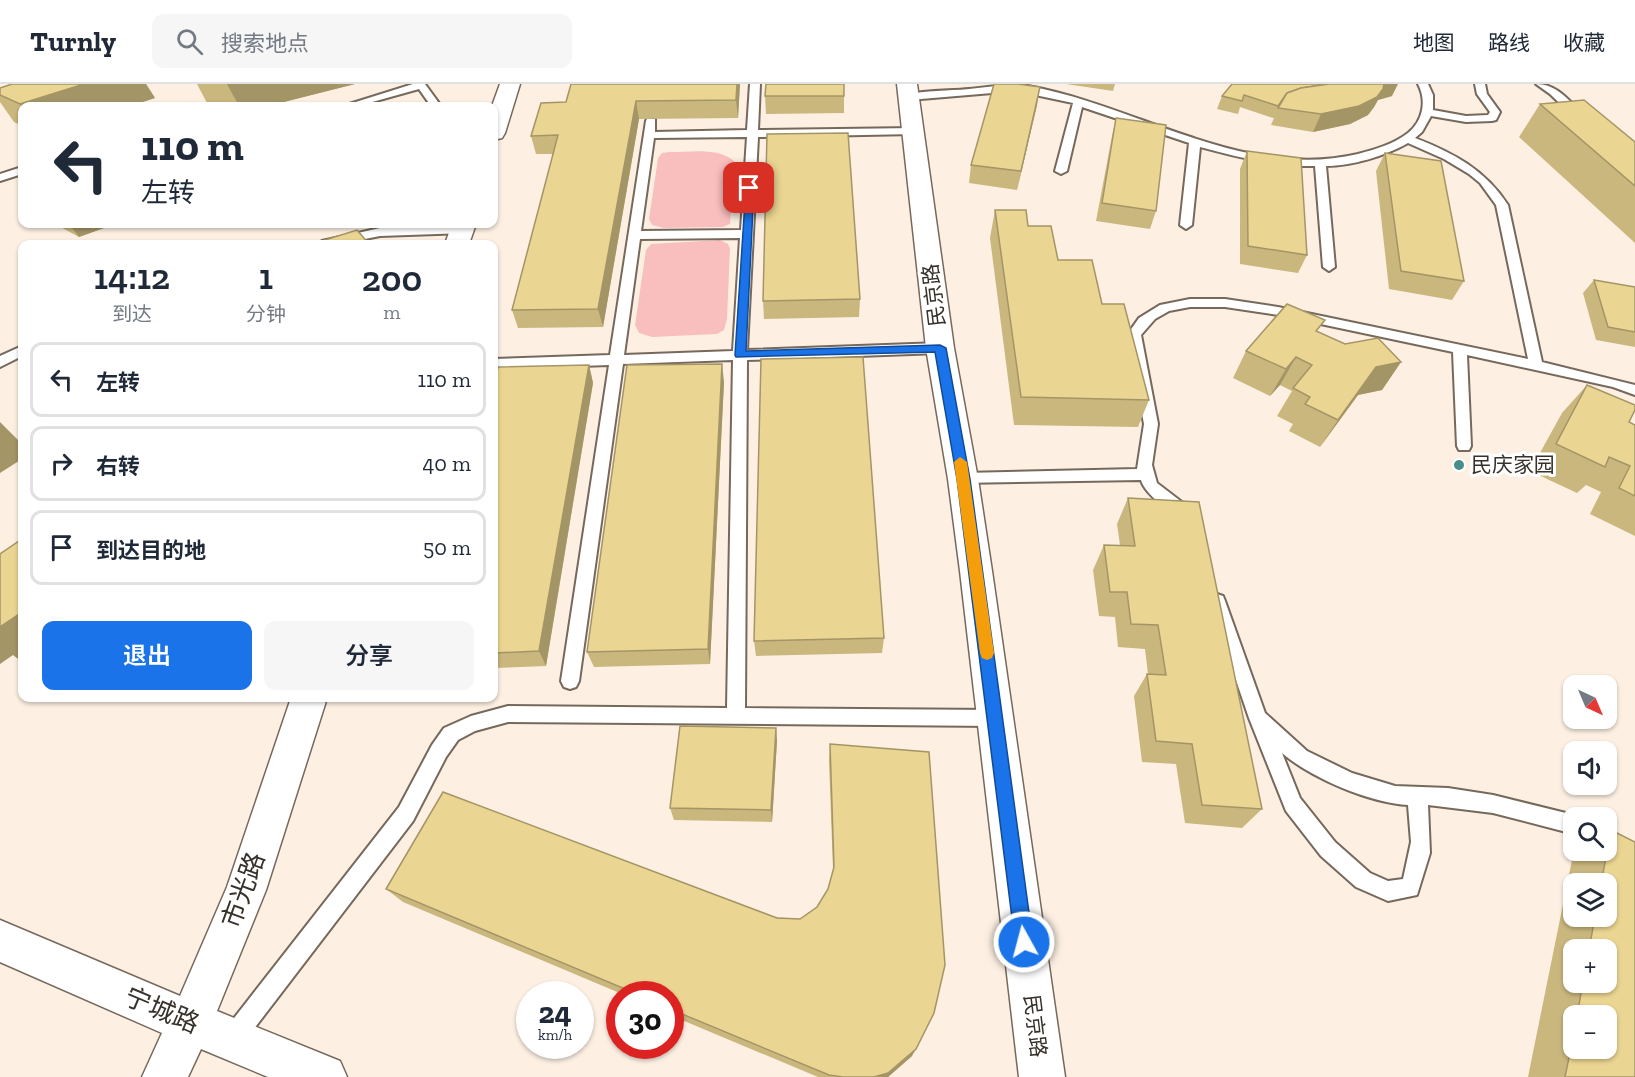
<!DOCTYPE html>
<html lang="zh">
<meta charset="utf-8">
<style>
body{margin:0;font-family:"Zilla Slab","Noto Sans SC",serif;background:#f6f6f7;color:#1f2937;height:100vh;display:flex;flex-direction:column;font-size:22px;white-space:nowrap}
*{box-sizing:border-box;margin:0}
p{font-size:20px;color:#747a83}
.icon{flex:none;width:33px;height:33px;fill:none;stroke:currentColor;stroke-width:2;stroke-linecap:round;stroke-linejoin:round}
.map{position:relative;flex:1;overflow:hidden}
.sheet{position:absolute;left:18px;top:156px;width:480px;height:462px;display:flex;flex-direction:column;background:#fff;border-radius:12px;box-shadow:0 2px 4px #0004}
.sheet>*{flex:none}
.hud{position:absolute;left:18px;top:18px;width:480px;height:126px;border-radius:12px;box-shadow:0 2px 4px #0004;background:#fff;color:#1f2937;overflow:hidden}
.needle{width:39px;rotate:136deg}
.fabs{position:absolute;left:1563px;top:591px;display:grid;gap:12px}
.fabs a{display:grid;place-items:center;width:54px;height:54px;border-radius:12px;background:#fff;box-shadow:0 2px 4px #0004;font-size:30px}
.speed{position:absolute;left:516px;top:897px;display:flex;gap:12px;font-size:30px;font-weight:700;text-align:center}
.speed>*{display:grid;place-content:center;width:78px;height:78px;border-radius:50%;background:#fff;box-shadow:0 2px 4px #0004;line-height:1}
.speed small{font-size:15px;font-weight:400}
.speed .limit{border:9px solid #d22;background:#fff;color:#111}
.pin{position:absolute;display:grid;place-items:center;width:51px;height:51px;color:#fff;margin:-26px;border-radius:12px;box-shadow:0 3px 9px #0006}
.me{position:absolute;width:66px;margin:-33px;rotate:353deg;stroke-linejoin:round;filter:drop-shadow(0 0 4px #0008)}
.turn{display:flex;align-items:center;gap:21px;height:126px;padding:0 24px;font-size:27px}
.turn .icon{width:78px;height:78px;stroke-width:2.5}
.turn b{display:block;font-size:42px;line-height:51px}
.eta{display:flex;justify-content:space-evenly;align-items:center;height:102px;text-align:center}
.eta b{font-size:36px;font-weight:600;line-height:42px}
.primary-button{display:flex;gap:12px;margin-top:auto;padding:12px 24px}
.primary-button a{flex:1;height:69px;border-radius:12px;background:#1a73e8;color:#fff;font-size:24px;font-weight:600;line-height:69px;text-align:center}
.primary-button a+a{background:#f6f6f7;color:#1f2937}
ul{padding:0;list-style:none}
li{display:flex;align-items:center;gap:18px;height:75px;margin:0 12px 9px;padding:0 12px;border:3px solid #e0e1e3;border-radius:12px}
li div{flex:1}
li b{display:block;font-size:22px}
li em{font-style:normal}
header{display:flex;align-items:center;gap:36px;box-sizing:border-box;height:84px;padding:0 30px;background:#fff;border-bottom:2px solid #e0e1e3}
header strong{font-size:28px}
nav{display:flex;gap:33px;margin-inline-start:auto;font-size:21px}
.search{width:420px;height:54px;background:#f6f6f7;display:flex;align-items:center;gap:15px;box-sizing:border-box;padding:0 21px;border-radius:12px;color:#747a83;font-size:22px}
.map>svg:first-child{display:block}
</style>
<header>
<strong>Turnly</strong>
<div class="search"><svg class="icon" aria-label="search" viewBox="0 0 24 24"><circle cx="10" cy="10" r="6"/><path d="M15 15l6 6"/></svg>搜索地点</div>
<nav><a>地图</a><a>路线</a><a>收藏</a></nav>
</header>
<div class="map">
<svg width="1635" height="993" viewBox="0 0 1635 993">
<rect width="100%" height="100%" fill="#fdf0e3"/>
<!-- green -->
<g fill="#f9bfbe">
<path d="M 669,68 C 689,68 719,63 734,77 L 730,140 L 723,143 L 664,144 L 652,141 L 649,135 L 658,74 L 662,69 Z"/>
<polygon points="720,156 728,160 730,165 727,235 724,246 717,250 652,253 639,249 635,241 646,166 651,160"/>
</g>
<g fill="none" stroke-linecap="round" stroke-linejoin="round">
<!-- lane casing -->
<g stroke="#76695b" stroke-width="4">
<g id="lane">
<polygon points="413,0 425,0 441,22 431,22 419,5 358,22 343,22"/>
<path d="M 750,0 L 760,0 L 758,46 L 915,44 L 920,47 L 915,50 L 758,53 L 747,266 L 940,259 L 947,264 L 940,269 L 747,276 L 745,624 L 995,626 L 1001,628 L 1004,634 L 1001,640 L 995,642 L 508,638 L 475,647 L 458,656 L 446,673 L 413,737 L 240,963 L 232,966 L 224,963 L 221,955 L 224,947 L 399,723 L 432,661 L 444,644 L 471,632 L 508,622 L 727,624 L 733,276 L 623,280 L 579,597 L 576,603 L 570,605 L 564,603 L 561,597 L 609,281 L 494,285 L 494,275 L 610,271 L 646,37 L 647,35 L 655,35 L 655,48 L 747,46 ZM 747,53 L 741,146 L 641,147 L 654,54 ZM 740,154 L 733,267 L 624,271 L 640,155 Z"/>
<path d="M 1418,0 L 1428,0 L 1433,11 L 1433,26 L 1466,32 L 1488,31 L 1490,28 L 1477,10 L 1475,0 L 1485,0 L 1487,10 L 1500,28 L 1496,36 L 1492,37 L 1466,38 L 1431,32 L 1422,48 L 1415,54 C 1454,69 1485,86 1508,121 L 1542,278 L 1635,301 L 1635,311 L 1613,303 L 1467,271 L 1471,362 L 1469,366 L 1459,366 L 1457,362 L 1453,268 L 1278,231 L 1225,223 L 1190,223 L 1169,227 L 1155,235 L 1141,251 L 1158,340 L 1152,381 L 1157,399 L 1191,425 L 1193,429 L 1191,433 C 1177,438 1144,409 1141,396 L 958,399 L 955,395 L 958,391 L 963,389 L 1137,385 L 1144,340 L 1127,251 L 1139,234 L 1160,221 L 1190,215 L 1225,215 L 1278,223 L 1528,275 L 1496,121 L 1480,99 L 1469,90 L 1444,75 L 1408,59 C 1385,72 1352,82 1326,82 L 1335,183 L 1329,187 L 1323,183 L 1315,82 C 1275,83 1238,73 1200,63 L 1192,141 L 1186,145 L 1180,141 L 1189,59 L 1082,23 L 1067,87 L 1061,90 L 1055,87 L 1073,19 L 1016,7 L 909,16 L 904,13 L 905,11 C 926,6 948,7 969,5 C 988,3 1009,0 1028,2 C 1137,21 1244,97 1358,70 C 1376,65 1394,60 1408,49 C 1423,37 1427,17 1418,0 Z"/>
<path d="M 1536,0 C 1557,0 1568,16 1583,30 L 1583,34 L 1575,34 L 1550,10 Z"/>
<polygon points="22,83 22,90 0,97 0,90"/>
<polygon points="462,142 468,146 466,149 380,152 340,160 320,160 322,157 380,144"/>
<polygon points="22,262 22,272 0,283 0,272"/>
<path d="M 1217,510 L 1223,512 L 1225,517 L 1265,629 L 1307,667 L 1352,689 L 1395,702 L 1448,704 L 1493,711 L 1574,731 L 1579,734 L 1574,734 L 1574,750 L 1493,729 L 1428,721 L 1430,769 L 1417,811 L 1388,817 L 1356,803 L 1321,772 L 1286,727 L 1249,634 L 1209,517 L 1211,512 ZM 1282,669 C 1311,694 1370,719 1408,721 L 1411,758 L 1403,795 L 1388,797 L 1370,789 L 1335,758 L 1300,714 Z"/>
</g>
</g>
<!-- street casing -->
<g stroke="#76695b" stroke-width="3">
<polygon id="street" points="897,0 917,0 954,264 978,395 992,487 1065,993 1019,993 960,487 948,395 926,264"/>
</g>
<!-- secondary casing -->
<g stroke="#76695b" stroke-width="3">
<g id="secondary">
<polygon points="500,0 520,0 505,49 502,54 494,56 492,22"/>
<polygon points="452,140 476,140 469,160 445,160"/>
<polygon points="291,614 327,614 266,806 217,927 340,977 347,993 268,993 201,965 188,993 142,993 162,949 0,878 0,836 180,912 227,803"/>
</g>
</g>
<!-- lane -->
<use href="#lane" fill="#fff" fill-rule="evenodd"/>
<!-- street -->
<use href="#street" fill="#fff" fill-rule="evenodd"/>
<!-- secondary -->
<use href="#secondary" fill="#fff" fill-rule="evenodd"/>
</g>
<!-- wall -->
<g fill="#cab77e" fill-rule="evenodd">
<polygon points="12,0 146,0 155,14 130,22 22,22 22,42 14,38 0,18 0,4"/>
<polygon points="197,0 355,0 268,22 218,22 207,19"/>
<polygon points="571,0 740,0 738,34 639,35 603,243 518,244 512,226 553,70 536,70 531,52 566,18"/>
<polygon points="1066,0 1115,0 1113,7"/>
<polygon points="1232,0 1392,12 1378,16 1374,23 1368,31 1350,40 1313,48 1271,41 1274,34 1273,34 1240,23 1238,30 1217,25 1222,12"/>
<polygon points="765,12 844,12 844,29 766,30"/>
<polygon points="1540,20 1635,58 1635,159 1519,53"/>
<polygon points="1037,21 1017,106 969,99 971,81"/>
<polygon points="1116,34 1156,127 1150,145 1096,137 1112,52"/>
<polygon points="1247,67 1307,171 1298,189 1240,180 1240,85"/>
<polygon points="1385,69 1464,197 1452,216 1389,205 1376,87"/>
<polygon points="995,126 1028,142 1058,176 1149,316 1138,343 1014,341 990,154"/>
<polygon points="55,140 115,140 79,153"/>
<polygon points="1594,196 1635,203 1635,263 1596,256 1583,209"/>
<polygon points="860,215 859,233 764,235 763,217"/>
<polygon points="1318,248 1345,260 1401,278 1382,306 1358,311 1320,363 1289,347 1293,340 1277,332 1292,307 1280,301 1270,312 1233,294 1246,267"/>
<polygon points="589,281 593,299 546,582 494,584 494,302"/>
<polygon points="724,298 710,580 594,583 587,568"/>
<polygon points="1587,301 1629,338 1635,341 1635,452 1590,430 1601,408 1586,401 1577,409 1530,387 1562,329"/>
<polygon points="1128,414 1262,725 1242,744 1185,739 1176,680 1142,678 1134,612 1147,590 1148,590 1145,565 1118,563 1115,533 1099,532 1093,486 1104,461 1120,461 1117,440"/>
<polygon points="884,554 882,569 756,572 754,557"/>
<polygon points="776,644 777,657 772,738 674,736 670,724"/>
<polygon points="830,660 912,972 888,993 818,993 670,931 670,910 622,910 403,818 386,805 800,835 817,823 828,805 833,786 829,677"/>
<path d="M 1611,746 L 1635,993 L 1528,993 L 1574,766 L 1606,766 L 1606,748 ZM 1574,800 L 1606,800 L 1606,832 L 1574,832 ZM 1574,866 L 1606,866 L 1606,898 L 1574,898 ZM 1574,932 L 1606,932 L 1574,964 Z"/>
</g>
<!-- shaded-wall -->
<g fill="#a49566">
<polygon points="84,0 146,0 155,14 130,22 22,22 22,24 20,20"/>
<polygon points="227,0 355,0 268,22 239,22"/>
<polygon points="737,0 740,0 738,34 736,16"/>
<polygon points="1383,0 1398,0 1392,12 1378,16 1374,23 1368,31 1350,40 1313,48 1321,30"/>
<polygon points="1040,3 1037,21 1017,106 1021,87"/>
<polygon points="636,17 639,35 603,243 598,225"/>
<polygon points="69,140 115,140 79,153"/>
<polygon points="1296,273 1280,301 1270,312 1286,285"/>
<polygon points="1401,278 1382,306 1358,311 1320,363 1338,336 1376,283"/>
<polygon points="722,280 724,298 710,580 708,565"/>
<polygon points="589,281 593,299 546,582 539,567"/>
<polygon points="0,338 22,360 22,375 0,389"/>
<polygon points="22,528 22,578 13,571 0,580 0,543"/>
<polygon points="776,644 777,657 772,738 771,726"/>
<polygon points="916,965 912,972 888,993 874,993"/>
</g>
<!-- building -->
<g fill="#ebd592" stroke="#a49566" stroke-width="1.5">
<polygon points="12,0 84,0 20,20 0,11 0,4"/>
<polygon points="571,0 737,0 736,16 636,17 598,225 512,226 558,51 531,52 541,19 566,18"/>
<polygon points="766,0 844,0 844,12 765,12"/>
<polygon points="994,0 1018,0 1040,3 1021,87 971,81"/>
<polygon points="1232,0 1329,0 1301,4 1287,9 1278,22 1244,11 1242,17 1222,12"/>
<polygon points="1329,0 1384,0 1383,5 1377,13 1359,22 1321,30 1278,24 1287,9 1301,4"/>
<polygon points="1584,16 1635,58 1635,102 1540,20"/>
<polygon points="1116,34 1166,41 1156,127 1102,119"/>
<polygon points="848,49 860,215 763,217 767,50"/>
<polygon points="1247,67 1301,74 1307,171 1248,162"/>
<polygon points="1385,69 1441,77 1464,197 1401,187"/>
<polygon points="995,126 1026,126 1028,142 1051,142 1058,176 1092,176 1102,220 1124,220 1149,316 1021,313"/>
<polygon points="357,146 369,160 312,160"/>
<polygon points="1594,196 1635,203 1635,248 1608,243"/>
<polygon points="1287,220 1325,236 1316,247 1345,260 1378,254 1401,278 1376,283 1338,336 1305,320 1310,313 1293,304 1312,281 1296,273 1286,285 1246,267"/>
<polygon points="863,273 884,554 754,557 761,275"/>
<polygon points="722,280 708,565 587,568 627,281"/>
<polygon points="589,281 539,567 494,569 494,302 498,283"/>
<polygon points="1587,301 1635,321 1635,326 1629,338 1635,341 1635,412 1619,404 1630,382 1609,373 1605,383 1556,360"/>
<polygon points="1128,414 1199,418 1262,725 1202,721 1192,660 1156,657 1147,590 1166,591 1158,541 1131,540 1127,508 1110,508 1104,461 1135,462"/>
<polygon points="22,455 22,528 0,543 0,470"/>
<polygon points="680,642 776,644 771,726 670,724"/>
<polygon points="830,660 929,668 945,881 934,929 916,965 888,989 874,993 843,993 829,991 670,925 670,910 637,910 386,805 443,708 777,834 800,835 817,823 828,805 834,783"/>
<polygon points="1611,746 1635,758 1635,993 1565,993 1574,949 1574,964 1606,964 1606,932 1577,932 1583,898 1606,898 1606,866 1589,866 1595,832 1606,832 1606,800 1601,800"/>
</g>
<!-- route -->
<polygon fill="#1a73e8" stroke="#114b97" stroke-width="1.5" points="746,102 754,104 746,267 940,261 946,264 970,395 1033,858 1030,864 1024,867 1018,864 1015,858 957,395 935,268 736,273 735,271"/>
<!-- slow -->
<polygon fill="#f59e0b" points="960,373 967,378 994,569 992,574 987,576 982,574 980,569 954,378"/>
<!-- markers -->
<circle fill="#478e88" stroke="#fff" stroke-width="2" cx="1459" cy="381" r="6"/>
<g text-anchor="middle" stroke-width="6" stroke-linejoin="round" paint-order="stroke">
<!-- street labels -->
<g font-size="21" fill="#37312b" stroke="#fff">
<text transform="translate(934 211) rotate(-97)" y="7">民京路</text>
<text transform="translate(1035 942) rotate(83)" y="7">民京路</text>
</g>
<!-- poi labels -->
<g font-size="21" fill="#37312b" stroke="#fff" text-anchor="start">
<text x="1471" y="388">民庆家园</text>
</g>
<!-- near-street labels -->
<g font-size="26" fill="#37312b" stroke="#fff">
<text transform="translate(243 806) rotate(-70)" y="9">市光路</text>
<text transform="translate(162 926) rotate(23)" y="9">宁城路</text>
</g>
</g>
</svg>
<div class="fabs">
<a><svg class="needle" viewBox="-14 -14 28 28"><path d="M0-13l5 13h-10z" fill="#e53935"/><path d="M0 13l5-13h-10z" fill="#747a83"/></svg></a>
<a><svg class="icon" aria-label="sound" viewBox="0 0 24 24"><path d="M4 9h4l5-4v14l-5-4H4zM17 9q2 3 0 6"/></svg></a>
<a><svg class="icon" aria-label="search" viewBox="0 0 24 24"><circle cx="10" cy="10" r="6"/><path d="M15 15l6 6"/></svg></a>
<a><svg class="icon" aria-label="layers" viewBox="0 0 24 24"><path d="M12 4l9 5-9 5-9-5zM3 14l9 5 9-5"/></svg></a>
<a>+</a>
<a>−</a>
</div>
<div class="speed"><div>24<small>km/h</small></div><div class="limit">30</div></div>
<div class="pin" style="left:749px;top:104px;background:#d93025"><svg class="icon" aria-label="arrive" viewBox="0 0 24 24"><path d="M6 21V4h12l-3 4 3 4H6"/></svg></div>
<svg class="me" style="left:1024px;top:858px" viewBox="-20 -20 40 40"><circle r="17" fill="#1a73e8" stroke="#fff" stroke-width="3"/><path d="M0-11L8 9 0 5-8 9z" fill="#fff"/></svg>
<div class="hud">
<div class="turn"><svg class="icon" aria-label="left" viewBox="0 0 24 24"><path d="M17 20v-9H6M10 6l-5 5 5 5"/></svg><div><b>110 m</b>左转</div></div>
</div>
<section class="sheet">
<div class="eta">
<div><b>14:12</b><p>到达</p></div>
<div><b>1</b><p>分钟</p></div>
<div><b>200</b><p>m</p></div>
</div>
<ul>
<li><svg class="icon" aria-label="left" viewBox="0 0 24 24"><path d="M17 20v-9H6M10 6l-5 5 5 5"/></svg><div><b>左转</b></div><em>110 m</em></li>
<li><svg class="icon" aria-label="right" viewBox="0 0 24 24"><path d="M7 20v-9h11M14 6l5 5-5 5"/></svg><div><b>右转</b></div><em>40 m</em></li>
<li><svg class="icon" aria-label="arrive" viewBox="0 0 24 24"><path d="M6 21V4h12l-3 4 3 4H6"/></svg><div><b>到达目的地</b></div><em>50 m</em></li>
</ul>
<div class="primary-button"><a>退出</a><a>分享</a></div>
</section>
</div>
